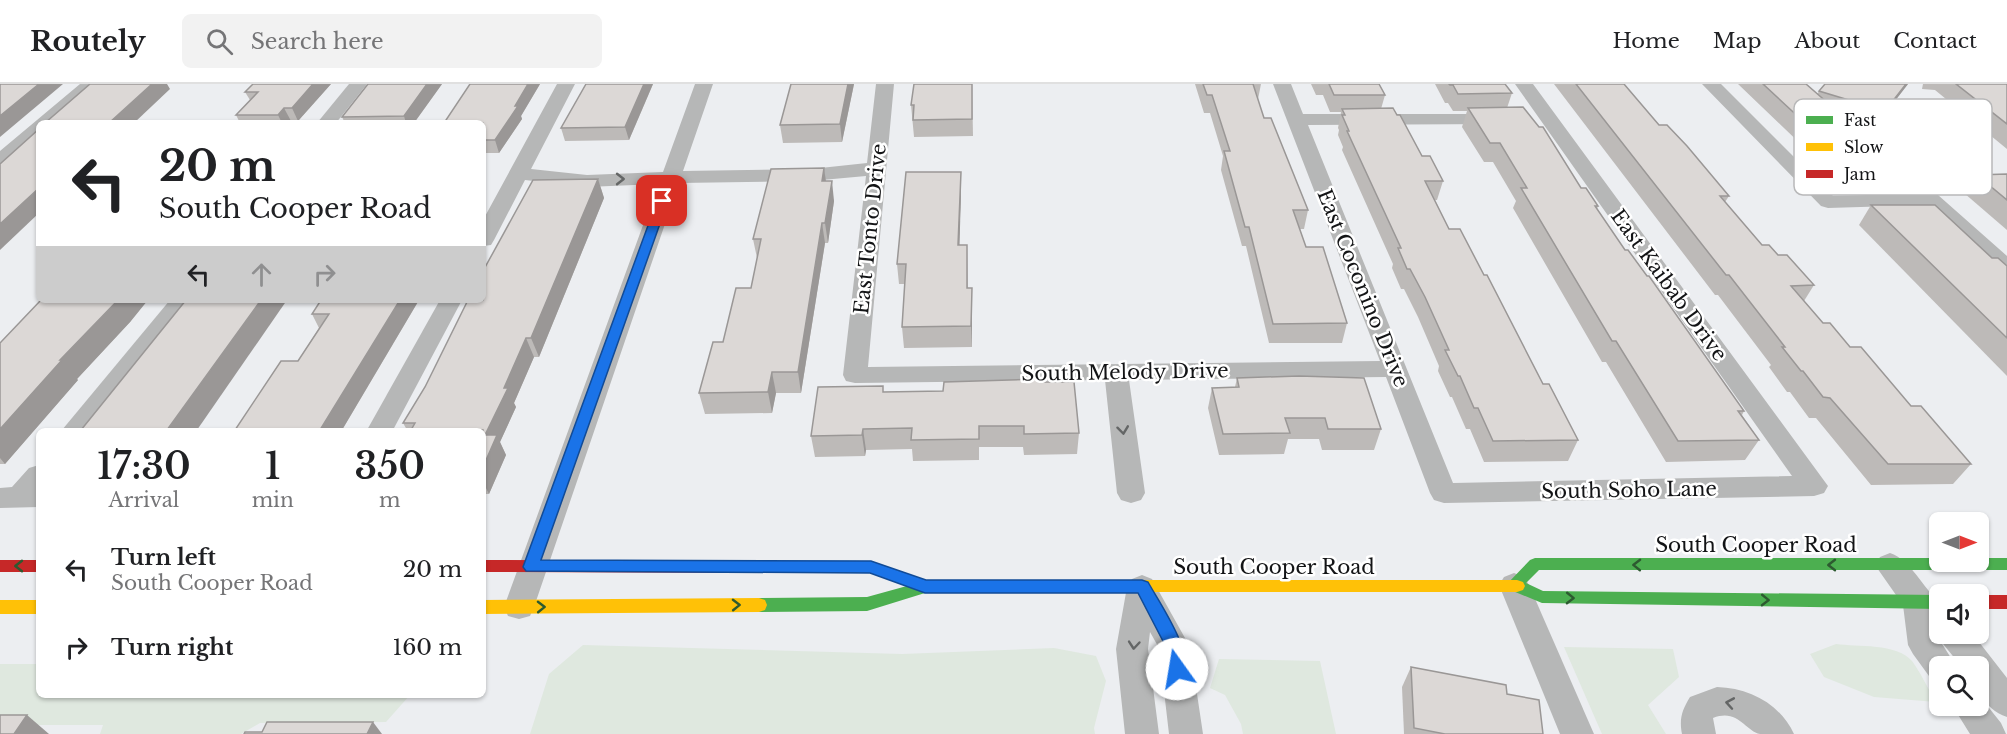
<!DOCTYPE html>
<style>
body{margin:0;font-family:"Libre Baskerville",serif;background:#f2f2f2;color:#202124;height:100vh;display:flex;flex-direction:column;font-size:22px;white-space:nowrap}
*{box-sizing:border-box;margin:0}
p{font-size:20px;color:#757577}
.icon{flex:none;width:33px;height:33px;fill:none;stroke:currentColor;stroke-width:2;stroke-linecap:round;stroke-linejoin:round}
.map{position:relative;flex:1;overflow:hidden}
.details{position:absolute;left:36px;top:344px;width:450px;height:270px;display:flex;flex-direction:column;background:#fff;border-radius:9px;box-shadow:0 2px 4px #0004}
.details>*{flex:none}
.guide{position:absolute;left:36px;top:36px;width:450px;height:183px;border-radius:9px;box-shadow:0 2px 4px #0004;background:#fff;color:#202124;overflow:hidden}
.needle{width:39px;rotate:90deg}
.buttons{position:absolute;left:1929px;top:428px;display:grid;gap:12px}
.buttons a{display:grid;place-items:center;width:60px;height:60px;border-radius:9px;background:#fff;box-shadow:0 2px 4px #0004;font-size:30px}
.pin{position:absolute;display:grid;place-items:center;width:51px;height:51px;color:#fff;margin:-26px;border-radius:12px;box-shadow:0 3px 9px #0006}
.me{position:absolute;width:66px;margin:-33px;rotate:347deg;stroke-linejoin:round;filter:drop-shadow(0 0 4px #0008)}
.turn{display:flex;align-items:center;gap:21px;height:126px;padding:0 24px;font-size:27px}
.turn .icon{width:78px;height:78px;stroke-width:2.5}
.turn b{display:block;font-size:42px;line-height:51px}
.lanes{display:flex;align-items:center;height:57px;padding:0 24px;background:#0003;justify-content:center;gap:30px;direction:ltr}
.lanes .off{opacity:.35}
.eta{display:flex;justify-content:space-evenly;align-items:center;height:102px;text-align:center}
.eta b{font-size:36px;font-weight:600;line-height:42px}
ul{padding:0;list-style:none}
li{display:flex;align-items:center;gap:18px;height:78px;padding:0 24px}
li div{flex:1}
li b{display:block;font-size:22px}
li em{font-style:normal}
header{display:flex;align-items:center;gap:36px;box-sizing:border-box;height:84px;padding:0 30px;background:#fff;border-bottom:2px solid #e0e0e0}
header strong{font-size:28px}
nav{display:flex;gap:33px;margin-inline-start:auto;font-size:21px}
.search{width:420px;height:54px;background:#f2f2f2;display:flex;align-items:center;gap:15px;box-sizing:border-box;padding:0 21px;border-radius:9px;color:#757577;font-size:22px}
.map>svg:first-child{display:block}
</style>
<header>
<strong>Routely</strong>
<div class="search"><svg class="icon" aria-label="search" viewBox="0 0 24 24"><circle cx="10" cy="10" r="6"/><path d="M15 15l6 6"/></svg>Search here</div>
<nav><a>Home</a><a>Map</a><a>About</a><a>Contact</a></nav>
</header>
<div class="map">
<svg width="2007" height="650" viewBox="0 0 2007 650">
<rect width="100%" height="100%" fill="#eceef1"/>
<!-- green -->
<g fill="#dfe8df">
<path d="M 1836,560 C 1857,563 1897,559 1912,577 C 1921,589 1928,605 1936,618 L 1874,613 L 1824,593 L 1810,570 Z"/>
<polygon points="583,561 902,570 1054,564 1096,572 1106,597 1094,644 1095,650 530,650 549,590"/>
<polygon points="1564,563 1673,565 1679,593 1648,621 1666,650 1602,650"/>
<polygon points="1219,575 1320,577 1336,650 1243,650 1241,640 1225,611 1210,604"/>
<polygon points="0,580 39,580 39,610 410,611 386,638 260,639 241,650 100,650 103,641 0,641"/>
</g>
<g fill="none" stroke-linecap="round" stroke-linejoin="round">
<!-- street -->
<g fill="#b6b7b7" fill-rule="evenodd">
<polygon points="80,0 100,0 56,39 39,39 39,54 7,81 0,83 0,67"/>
<polygon points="349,0 367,0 336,39 317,39"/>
<polygon points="557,0 575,0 531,85 587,91 663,88 695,0 713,0 683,87 811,85 867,79 876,0 894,0 868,283 1380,277 1273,0 1291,0 1303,30 1507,30 1509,34 1507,38 1500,40 1308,41 1453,399 1792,392 1515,0 1533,0 1828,402 1824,409 1814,412 1444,419 1434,416 1430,409 1386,293 1129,296 1145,409 1141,416 1131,419 1121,416 1117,409 1105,296 855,299 846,297 843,291 866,92 811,97 679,99 534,523 530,532 519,535 508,532 504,523 658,100 587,103 525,96 494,156 491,161 483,162 483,136"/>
<polygon points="1702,0 1721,0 1833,112 1931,109 1938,111 2007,172 2007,191 1999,189 1926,121 1828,124 1821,122"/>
<polygon points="170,216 193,216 89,346 62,346"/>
<polygon points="440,216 462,216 393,346 367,346"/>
<polygon points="39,381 39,423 0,424 0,404 12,403 29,384"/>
<path d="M 1890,469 C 1911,476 1923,504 1940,519 L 1940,549 L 1972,549 L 2007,594 L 2007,633 C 1982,624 1978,606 1978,582 L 1961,582 L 1939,555 L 1956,582 L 1940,582 L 1940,595 L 1929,592 L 1913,570 L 1908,561 L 1903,521 L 1875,481 L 1880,473 Z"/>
<polygon points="1514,489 1524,493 1529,501 1594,650 1560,650 1499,501 1504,493"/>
<polygon points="1142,491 1152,495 1190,563 1203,650 1169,650 1159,564 1150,548 1148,565 1159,650 1125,650 1116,565 1127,503 1132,495"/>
<path d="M 1717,603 C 1750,604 1780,620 1794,650 C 1783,650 1771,650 1760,650 C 1745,647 1738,624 1713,634 L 1716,650 L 1682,650 C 1679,635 1682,626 1690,613 Z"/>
<polygon points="1978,610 2001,639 2006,650 1970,650 1952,621 1978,621"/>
</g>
<!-- fast -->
<g fill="#4caf50" fill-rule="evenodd">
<polygon points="1535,474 1940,474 1940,477 1978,477 1978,474 2007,474 2007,486 1539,486 1526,499 1543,507 1940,511 1940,525 1542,519 1508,505 1506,501 1530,476"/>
<polygon points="1135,496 1141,498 1143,502 1141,506 1135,508 925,509 867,527 759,528 753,526 751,521 753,516 759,514 867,513 925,497"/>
</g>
<!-- slow -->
<g fill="#ffc107" fill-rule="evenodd">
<polygon points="797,477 871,477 931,499 933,503 931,507 925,509 870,489 797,489 792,487 789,483 792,479"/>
<polygon points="1135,496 1517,496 1523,498 1525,502 1523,506 1517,508 1135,508 1129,506 1127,502 1129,498"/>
<polygon points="759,514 765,516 767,521 765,526 759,528 483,530 483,516"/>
<rect x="0" y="516" width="39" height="14"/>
</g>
<!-- jam -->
<g fill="#c62828" fill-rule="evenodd">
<rect x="0" y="476" width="39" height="12"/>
<polygon points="483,476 797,477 802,479 805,483 802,487 797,489 483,488"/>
<rect x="1978" y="511" width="29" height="14"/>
</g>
</g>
<!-- wall -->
<g fill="#bdbab8">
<polygon points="331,0 298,37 291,37 289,39 240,39 236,31 250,16 245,8"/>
<polygon points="442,0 414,39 345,39 342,33"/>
<polygon points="470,0 540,0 521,32 522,35 499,69 483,69 483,39"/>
<polygon points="653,0 629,56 565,57 561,44"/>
<polygon points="791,0 854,0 842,58 783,59 780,41"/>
<polygon points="972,0 973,52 914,53 911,21"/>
<polygon points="1195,0 1261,0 1258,15 1264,34 1308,126 1304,145 1300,145 1306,163 1347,239 1342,259 1269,259 1246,162 1242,162 1221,86 1223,72 1210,29 1204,29"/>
<polygon points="1311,0 1379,0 1385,11 1381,25 1443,97 1437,116 1435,116 1449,145 1543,300 1578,356 1568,377 1484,378 1470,345 1466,345 1452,313 1450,313 1438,287 1439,282 1418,233 1404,205 1401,205 1392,184 1393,180 1342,66 1343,63 1338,51 1339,46 1338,44 1341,28 1330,28 1323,11 1316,11"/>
<polygon points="1435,0 1505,0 1512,9 1507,24 1598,122 1597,125 1625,166 1647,192 1744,327 1742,331 1759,356 1745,376 1666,378 1606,278 1602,278 1513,124 1516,117 1493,78 1484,78 1462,43 1467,27 1453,27 1448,19 1445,19"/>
<polygon points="1554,0 1624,0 1659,41 1729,112 1725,118 1762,161 1778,171 1814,201 1804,217 1823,239 1850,263 1911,322 1971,380 1953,400 1871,401 1816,334 1809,334 1790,308 1787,308 1769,283 1771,281 1718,211 1715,211"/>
<polygon points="1738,0 1806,0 1817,10 1825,0 1908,0 1877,40 1838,28 1892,75 1881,92 1835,93"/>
<polygon points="1923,0 2007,0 2007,65 1935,6 1922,5"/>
<polygon points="1916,44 1965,86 1951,106 1924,98 1926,91 1895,92 1904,63"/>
<polygon points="961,88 961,107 959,161 967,161 968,204 972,225 972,263 904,264 902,243 905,200 899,200 897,180"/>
<polygon points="2007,90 2007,146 1964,109 1977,91"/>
<polygon points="598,95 604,114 539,273 534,273 514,319 516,323 500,358 506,371 489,410 483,410 483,346 407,346 403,339"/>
<polygon points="826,97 834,117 828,159 825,159 801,309 776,309 772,329 705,330 699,309 723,258 751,204 757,174 753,155"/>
<polygon points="1871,121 1992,174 2007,182 2007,292 1859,141"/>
<polygon points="419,216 342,346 298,277 319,244 312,230"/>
<polygon points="131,237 77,295 78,296 5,380 0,380 0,259"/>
<polygon points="1237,294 1381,345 1374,366 1322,366 1319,355 1288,355 1284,370 1219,371 1208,324 1212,304 1235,303"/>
<polygon points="1044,298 1079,349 1077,370 1024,371 1023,363 979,363 979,376 913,377 912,365 866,366 865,372 815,373 811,352 884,308 943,307"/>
<polygon points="1411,583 1507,610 1543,650 1404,650 1402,603"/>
</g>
<!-- shaded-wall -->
<g fill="#9a9796">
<polygon points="39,0 63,0 0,53 0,32"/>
<polygon points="152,0 167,0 170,5 134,39 109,39"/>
<polygon points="313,0 331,0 298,37 292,24"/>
<polygon points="427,0 442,0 414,39 406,39 404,32"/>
<polygon points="528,0 540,0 521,32 522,35 499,69 495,56"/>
<polygon points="644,0 653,0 629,56 625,43"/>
<polygon points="848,0 854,0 842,58 840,40"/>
<polygon points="1906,0 1908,0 1877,40 1885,27"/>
<polygon points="284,24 291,37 289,39 282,39 278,31"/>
<polygon points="824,84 827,104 822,97"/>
<polygon points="961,88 961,107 959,181 958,161"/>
<polygon points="598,95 604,114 539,273 531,254"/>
<polygon points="832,97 834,117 828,159 825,139"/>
<polygon points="39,104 39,129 0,166 0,140"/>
<polygon points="822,139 825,159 801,309 798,288"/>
<polygon points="972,204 972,263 971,242"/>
<polygon points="118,216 148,216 131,237 77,295 78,296 5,380 0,374 0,345 60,276"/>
<polygon points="261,216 287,216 197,346 167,346"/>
<polygon points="400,216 419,216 342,346 320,346"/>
<polygon points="526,254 534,273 514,319 516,323 500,358 506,371 489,410 483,398 485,351 504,304"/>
<polygon points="772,288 776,309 772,329 768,308"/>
<polygon points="863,345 866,366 865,372 862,351"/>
<polygon points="27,631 49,650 14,650"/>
<polygon points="373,638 382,650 367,650"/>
</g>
<!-- building -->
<g fill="#dcd8d6" stroke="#9a9796" stroke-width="1.5">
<polygon points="0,0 39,0 0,32"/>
<polygon points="90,0 152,0 109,39 45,39"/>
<polygon points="253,0 313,0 292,24 284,24 278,31 236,31 258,8 245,8"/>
<polygon points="368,0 427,0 404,32 342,33"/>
<polygon points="470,0 528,0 515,22 518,22 495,56 483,56 483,39 444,39"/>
<polygon points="586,0 644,0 625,43 561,44"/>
<polygon points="791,0 848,0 840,40 780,41"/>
<polygon points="914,0 972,0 972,35 913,36 914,21 911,21"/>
<polygon points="1203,0 1253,0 1264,34 1271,34 1308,126 1293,126 1306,163 1323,163 1347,239 1273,240 1249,143 1245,143 1224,67 1230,67 1212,11 1207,11"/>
<polygon points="1329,0 1379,0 1385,11 1334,11"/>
<polygon points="1449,0 1505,0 1512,9 1458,10 1453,1 1450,1"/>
<polygon points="1576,0 1624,0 1659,41 1667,41 1687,62 1729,112 1720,112 1762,161 1769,161 1778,171 1787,171 1814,201 1791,202 1823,239 1830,239 1850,263 1861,263 1911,322 1921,322 1971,380 1888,380 1830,314 1823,313 1803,287 1801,287 1782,263 1785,263 1729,191 1726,191"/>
<polygon points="1763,0 1806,0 1892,75 1845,76"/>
<polygon points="1825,0 1906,0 1885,27 1819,7"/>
<polygon points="1956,0 2007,0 2007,40"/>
<polygon points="1523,23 1539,43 1543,43 1581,104 1586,104 1598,122 1595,122 1625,166 1628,166 1647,192 1649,192 1744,327 1738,327 1759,356 1678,357 1616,257 1612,257 1521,104 1527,104 1500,59 1490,59 1468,24"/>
<polygon points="1393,24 1397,31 1400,31 1422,72 1430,72 1443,97 1425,97 1449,145 1460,145 1484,191 1487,191 1543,300 1549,300 1578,356 1493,357 1478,324 1474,324 1460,292 1458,292 1445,266 1449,266 1425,213 1410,185 1407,185 1398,164 1401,164 1347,47 1349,47 1342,31 1345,31 1342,25"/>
<polygon points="39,45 39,104 0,140 0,80"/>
<polygon points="824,84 822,97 832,97 825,139 822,139 798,288 772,288 768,308 699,309 713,258 723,258 736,204 751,204 761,155 753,155 771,85"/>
<polygon points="906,88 961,88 958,161 967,161 967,204 972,204 971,242 902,243 906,180 897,180"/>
<polygon points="2007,90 2007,116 1977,91"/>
<polygon points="598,95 531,254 526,254 504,304 508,304 485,351 497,351 483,383 483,346 411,346 415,339 403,339 425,303 468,216 483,216 483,187 533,96"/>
<polygon points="1871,121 1935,121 1992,174 1998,174 2007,182 2007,254"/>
<polygon points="41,216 118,216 60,276 62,276 0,345 0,259"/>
<polygon points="186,216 261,216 167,346 81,346"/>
<polygon points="321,216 400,216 320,346 235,346 281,277 298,277 329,230 312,230"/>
<polygon points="1299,292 1364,294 1381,345 1328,345 1325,334 1285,334 1290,349 1223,350 1212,304 1239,303 1237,294"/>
<polygon points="1043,295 1044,298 1074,298 1079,349 1024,350 1024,342 979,342 979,355 911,356 912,344 863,345 862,351 811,352 818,303 883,302 883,308 943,307 944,298"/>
<polygon points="1411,583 1506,601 1507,610 1539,616 1543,650 1445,650 1414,644"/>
<polygon points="0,631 27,631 14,650 0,650"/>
<polygon points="267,638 373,638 367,650 244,650 245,648 262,648"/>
</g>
<!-- one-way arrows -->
<defs><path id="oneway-chevron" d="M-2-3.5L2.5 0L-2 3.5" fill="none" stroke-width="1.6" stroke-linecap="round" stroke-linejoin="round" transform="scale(1.5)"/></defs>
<g stroke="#646666">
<use href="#oneway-chevron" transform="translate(620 95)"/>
<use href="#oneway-chevron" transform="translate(1123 346) rotate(83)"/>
<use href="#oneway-chevron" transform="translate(1134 561) rotate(95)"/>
<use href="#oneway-chevron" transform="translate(1730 619) rotate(-170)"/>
</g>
<g stroke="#2d5a30">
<use href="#oneway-chevron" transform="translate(1637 481) rotate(-179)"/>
<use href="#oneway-chevron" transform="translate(1832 481) rotate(180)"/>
<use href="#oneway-chevron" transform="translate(19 482) rotate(-180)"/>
<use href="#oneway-chevron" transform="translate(1570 514) rotate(1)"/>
<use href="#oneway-chevron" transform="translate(1765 516) rotate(1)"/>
<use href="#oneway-chevron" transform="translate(736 521) rotate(-1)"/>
<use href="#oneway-chevron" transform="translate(541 523) rotate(-1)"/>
</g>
<!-- route -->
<path fill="#1a73e8" stroke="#114b97" stroke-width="1.5" d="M 662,114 L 668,117 L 541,476 L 871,477 L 926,496 L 1142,496 L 1148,498 C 1159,518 1194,568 1183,590 L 1177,592 L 1171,590 L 1166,563 L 1138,509 L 925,509 L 870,489 L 526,487 L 523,483 L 657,117 Z"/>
<g text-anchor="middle" stroke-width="5" stroke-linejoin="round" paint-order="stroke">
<!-- street labels -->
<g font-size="20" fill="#131416" stroke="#fff">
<text transform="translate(870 145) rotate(-84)" y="7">East Tonto Drive</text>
<text transform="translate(1669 201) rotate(54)" y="7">East Kaibab Drive</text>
<text transform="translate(1363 204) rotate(68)" y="7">East Coconino Drive</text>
<text transform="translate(1125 288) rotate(-1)" y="7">South Melody Drive</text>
<text transform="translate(1629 406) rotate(-1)" y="7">South Soho Lane</text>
<text x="1756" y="468">South Cooper Road</text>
<text x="1274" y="490">South Cooper Road</text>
</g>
</g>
<!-- legend -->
<rect x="1794" y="15" width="198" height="96" rx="9" fill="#fff" stroke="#b8b8b9" stroke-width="1.5"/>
<rect x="1806" y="32" width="27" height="8" fill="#4caf50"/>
<rect x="1806" y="59" width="27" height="8" fill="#ffc107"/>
<rect x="1806" y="86" width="27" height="8" fill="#c62828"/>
<g font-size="16" fill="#131416">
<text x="1844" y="42">Fast</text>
<text x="1844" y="69">Slow</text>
<text x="1844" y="96">Jam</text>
</g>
</svg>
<div class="buttons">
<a><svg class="needle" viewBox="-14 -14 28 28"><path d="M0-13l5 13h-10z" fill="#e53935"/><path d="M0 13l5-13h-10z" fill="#757577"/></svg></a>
<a><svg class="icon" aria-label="sound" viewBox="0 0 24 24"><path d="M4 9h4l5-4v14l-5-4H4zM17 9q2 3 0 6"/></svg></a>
<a><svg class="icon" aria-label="search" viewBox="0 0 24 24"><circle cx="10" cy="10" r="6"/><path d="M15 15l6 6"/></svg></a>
</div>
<div class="pin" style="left:662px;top:117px;background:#d93025"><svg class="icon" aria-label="arrive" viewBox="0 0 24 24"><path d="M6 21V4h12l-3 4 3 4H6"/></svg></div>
<svg class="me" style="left:1177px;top:585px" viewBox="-20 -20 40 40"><circle r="19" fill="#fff"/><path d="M0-13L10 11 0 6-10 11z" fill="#1a73e8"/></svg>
<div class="guide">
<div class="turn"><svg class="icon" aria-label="left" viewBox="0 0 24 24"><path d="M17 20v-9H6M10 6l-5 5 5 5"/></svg><div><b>20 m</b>South Cooper Road</div></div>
<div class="lanes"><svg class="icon" aria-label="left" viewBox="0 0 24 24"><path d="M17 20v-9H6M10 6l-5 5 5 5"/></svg><svg class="icon off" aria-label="ahead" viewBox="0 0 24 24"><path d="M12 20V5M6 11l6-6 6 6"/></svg><svg class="icon off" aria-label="right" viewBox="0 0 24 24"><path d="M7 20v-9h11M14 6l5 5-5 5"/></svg></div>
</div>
<section class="details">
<div class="eta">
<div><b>17:30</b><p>Arrival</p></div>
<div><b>1</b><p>min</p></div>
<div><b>350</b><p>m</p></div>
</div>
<ul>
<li><svg class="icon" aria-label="left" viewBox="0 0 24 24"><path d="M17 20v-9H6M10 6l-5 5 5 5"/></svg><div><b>Turn left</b><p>South Cooper Road</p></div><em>20 m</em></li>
<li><svg class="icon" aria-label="right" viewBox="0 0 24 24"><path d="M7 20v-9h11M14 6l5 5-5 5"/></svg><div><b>Turn right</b></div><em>160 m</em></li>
</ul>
</section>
</div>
